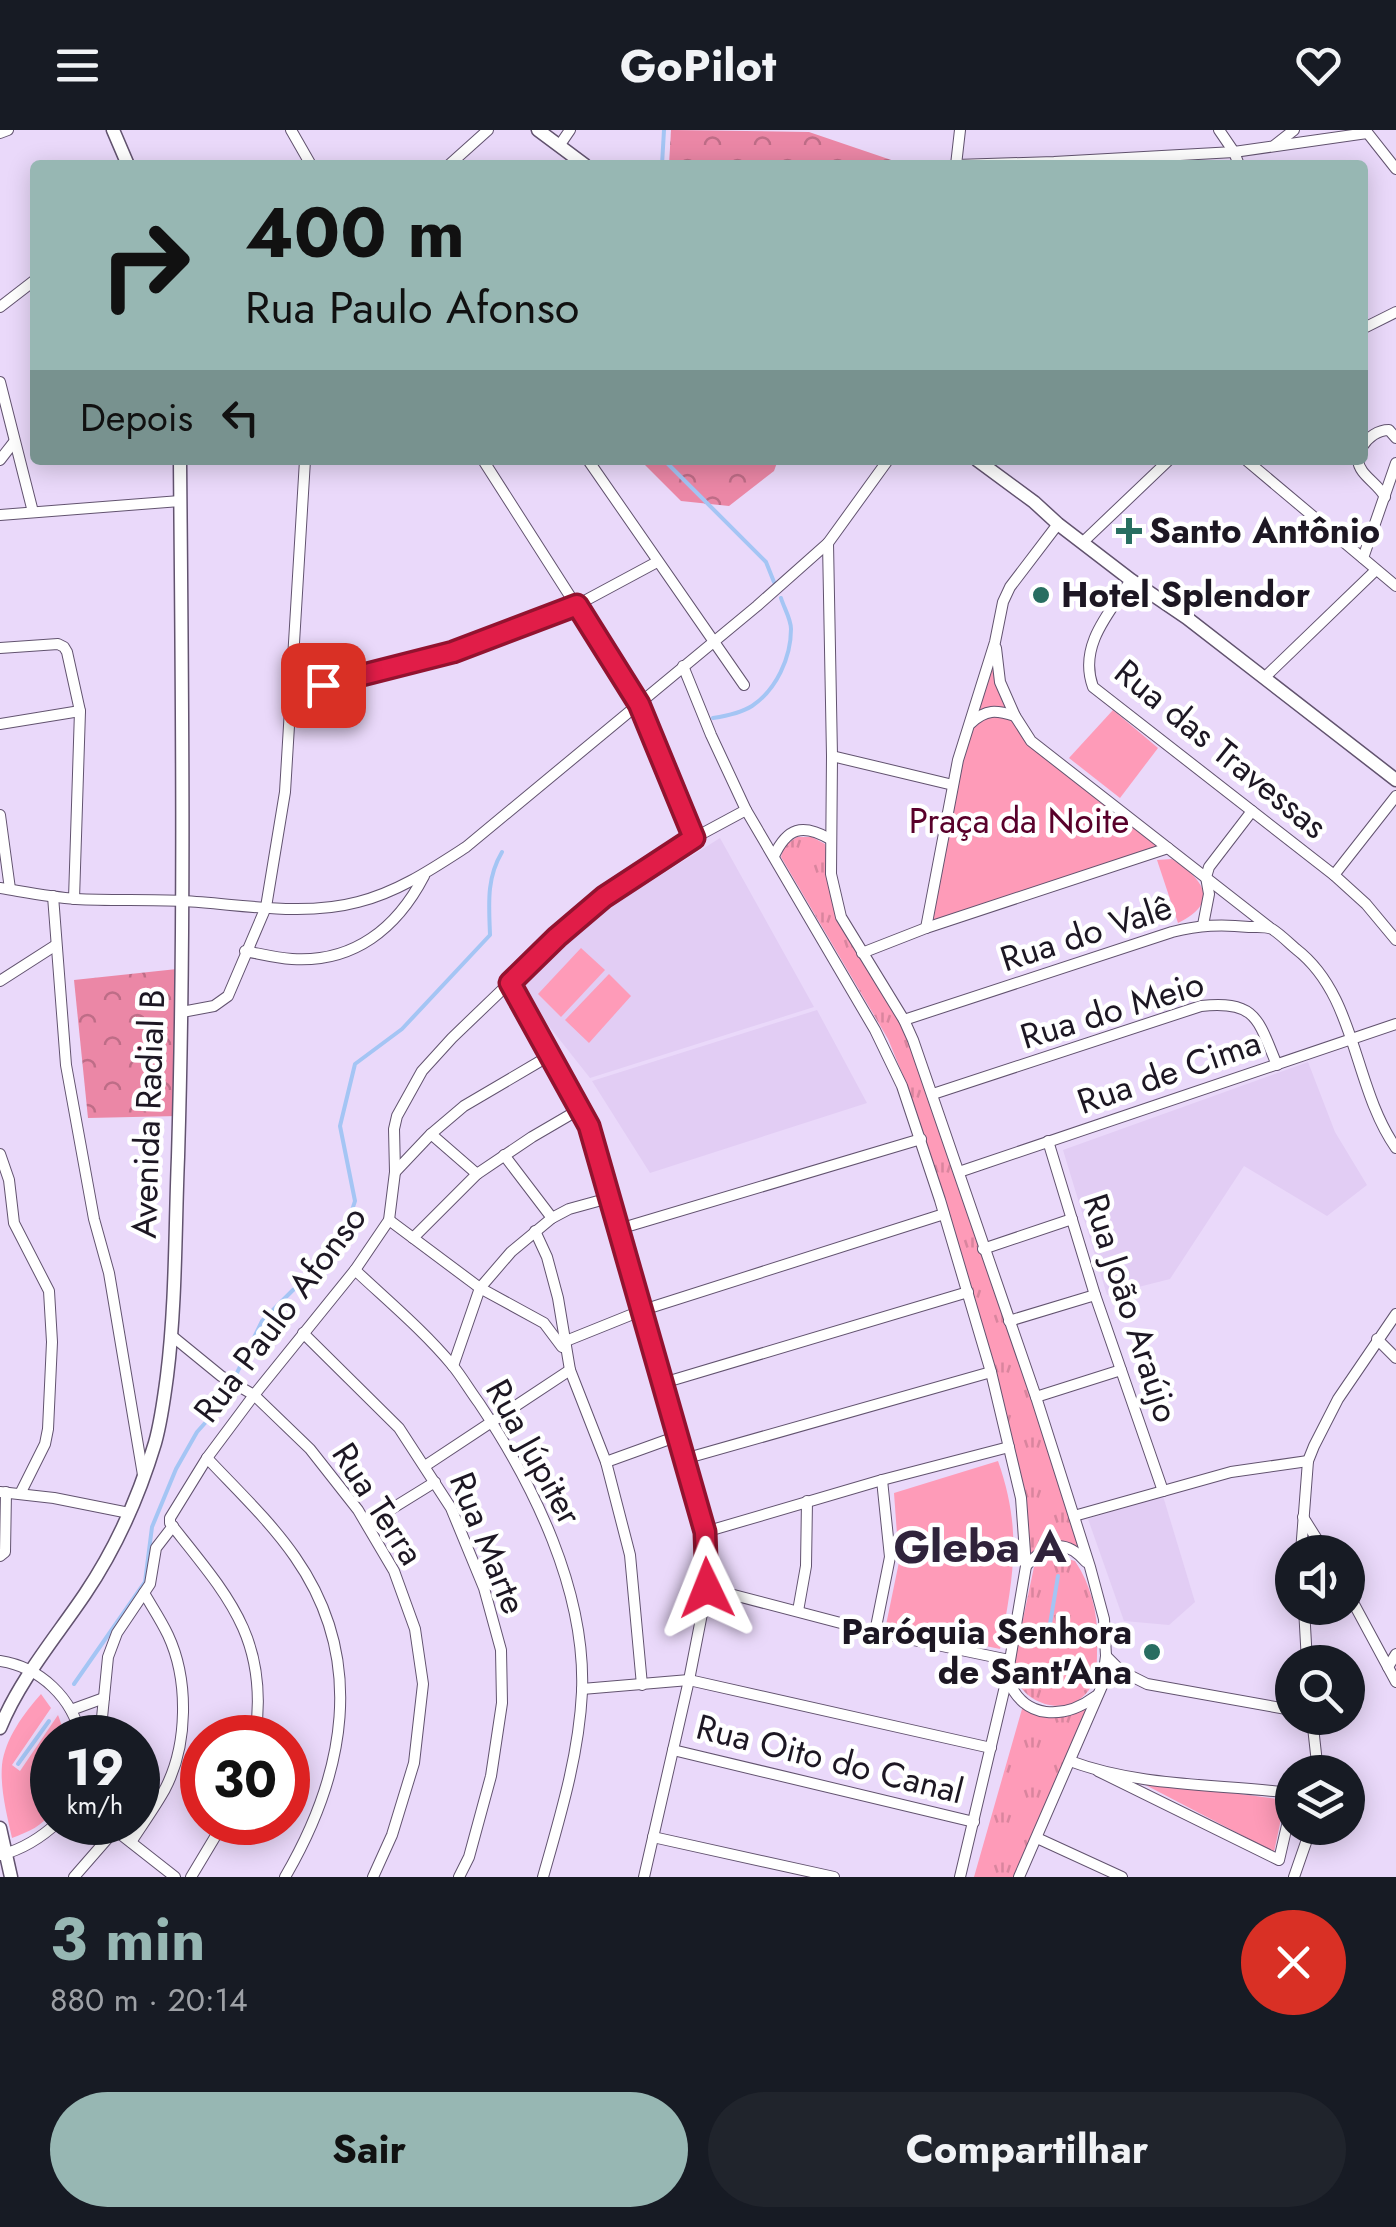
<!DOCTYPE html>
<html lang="pt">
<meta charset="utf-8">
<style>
body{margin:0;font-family:Jost,sans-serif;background:#20242c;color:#f1f3f6;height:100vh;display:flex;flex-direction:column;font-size:38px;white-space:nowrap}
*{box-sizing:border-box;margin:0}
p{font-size:32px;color:#9ea1a6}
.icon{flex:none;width:55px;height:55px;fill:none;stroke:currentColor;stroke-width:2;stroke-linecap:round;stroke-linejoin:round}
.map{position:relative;height:1747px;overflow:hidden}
.sheet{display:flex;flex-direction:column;background:#171b24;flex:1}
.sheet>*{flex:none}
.guide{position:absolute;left:30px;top:30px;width:1338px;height:305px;border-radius:10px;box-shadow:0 5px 25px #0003;background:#97b7b3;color:#111;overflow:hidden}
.tools{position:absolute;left:1275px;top:1405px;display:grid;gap:20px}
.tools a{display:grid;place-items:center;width:90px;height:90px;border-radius:50%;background:#171b24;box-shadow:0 5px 25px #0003;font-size:50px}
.speed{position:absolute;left:30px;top:1585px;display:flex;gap:20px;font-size:50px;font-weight:700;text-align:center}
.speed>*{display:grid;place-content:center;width:130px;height:130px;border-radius:50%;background:#171b24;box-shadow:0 5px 25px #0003;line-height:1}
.speed small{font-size:25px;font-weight:400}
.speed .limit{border:15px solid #d22;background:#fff;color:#111}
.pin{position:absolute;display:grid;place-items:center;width:85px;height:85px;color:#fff;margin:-42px;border-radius:20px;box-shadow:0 5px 15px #0006}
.me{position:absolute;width:110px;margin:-55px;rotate:358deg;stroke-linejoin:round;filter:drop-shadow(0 0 8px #0008)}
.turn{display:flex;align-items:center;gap:35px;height:210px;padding:0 50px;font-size:45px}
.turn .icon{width:130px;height:130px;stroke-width:2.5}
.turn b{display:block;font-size:70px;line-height:85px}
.then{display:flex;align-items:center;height:95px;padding:0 50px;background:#0003;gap:20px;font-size:38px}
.round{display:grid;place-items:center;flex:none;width:105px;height:105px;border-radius:52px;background:#20242c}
.head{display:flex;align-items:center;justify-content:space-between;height:170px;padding:0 50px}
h1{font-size:60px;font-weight:700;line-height:75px;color:#97b7b3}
.cta{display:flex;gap:20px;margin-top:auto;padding:20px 50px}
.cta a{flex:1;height:115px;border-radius:60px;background:#97b7b3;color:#111;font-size:40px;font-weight:700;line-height:115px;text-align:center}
.cta a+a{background:#20242c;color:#f1f3f6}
header{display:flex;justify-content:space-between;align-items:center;height:130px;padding:0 50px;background:#171b24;font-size:45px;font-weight:700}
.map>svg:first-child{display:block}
</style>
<header><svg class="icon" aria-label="menu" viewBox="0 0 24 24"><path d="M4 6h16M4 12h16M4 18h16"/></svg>GoPilot<svg class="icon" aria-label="heart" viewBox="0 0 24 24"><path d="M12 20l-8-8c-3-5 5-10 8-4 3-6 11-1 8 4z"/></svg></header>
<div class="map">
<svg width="1396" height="1747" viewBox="0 0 1396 1747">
<defs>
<pattern id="grass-tufts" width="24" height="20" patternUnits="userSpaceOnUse" patternTransform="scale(2.5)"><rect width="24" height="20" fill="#fe9bb8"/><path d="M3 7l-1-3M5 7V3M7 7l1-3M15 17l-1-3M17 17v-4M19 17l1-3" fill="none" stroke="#d9859e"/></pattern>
<pattern id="forest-crowns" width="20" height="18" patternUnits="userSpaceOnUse" patternTransform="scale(2.5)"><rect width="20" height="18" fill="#eb87a6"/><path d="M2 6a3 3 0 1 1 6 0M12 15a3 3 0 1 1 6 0" fill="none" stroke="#be6d87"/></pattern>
</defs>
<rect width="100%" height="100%" fill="#ead9fa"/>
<!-- built -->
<g fill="#e2cdf4">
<polygon points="720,708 814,877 590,948 518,857 613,767 615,774"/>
<polygon points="817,880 867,973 650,1043 592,951"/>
<polygon points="1308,932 1335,1002 1367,1055 1327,1086 1244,1036 1170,1149 1107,1165 1063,1020"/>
<polygon points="1163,1366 1195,1472 1169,1495 1124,1491 1088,1389"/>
</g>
<!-- grass -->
<g fill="url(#grass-tufts)">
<polygon points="797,707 812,707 825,714 840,786 904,890 1090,1437 1059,1415 1026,1436 1021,1368 966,1141 907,955 888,909 781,727 784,716"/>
<path d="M 1054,1425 L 1075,1431 C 1093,1458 1099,1489 1097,1521 C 1097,1534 1097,1549 1089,1560 C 1067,1591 1015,1573 1013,1536 L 1034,1437 Z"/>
<polygon points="1098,1564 1019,1747 974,1747 1024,1572 1062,1584"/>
</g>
<!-- forest -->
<g fill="url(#forest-crowns)">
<polygon points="671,0 809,2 906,35 669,35"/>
<polygon points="640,330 778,330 774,341 729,376 681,371"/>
<polygon points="177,839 178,986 88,988 74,850"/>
</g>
<!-- green -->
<g fill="#fe9bb8">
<polygon points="994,520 994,552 1030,614 1161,716 931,792 961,632"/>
<polygon points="1113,580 1158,618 1120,668 1069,628"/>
<path d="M 1172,729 C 1203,749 1221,772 1178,793 L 1157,730 Z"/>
<polygon points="581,818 605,840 561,887 538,864"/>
<polygon points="609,844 631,866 589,913 565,890"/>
<path d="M 998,1331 C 1023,1402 1013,1447 1000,1519 L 886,1495 L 899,1432 L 894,1363 Z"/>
<path d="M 41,1564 L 51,1578 L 12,1635 L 20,1641 L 58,1585 L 66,1607 L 52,1608 L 52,1681 C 43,1696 28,1702 12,1708 C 7,1685 0,1659 2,1635 C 5,1609 24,1583 41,1564 Z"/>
<polygon points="1136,1650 1285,1670 1274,1722"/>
</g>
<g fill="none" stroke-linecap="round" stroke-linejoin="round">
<!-- stream -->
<g stroke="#a4c5f4" stroke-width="4">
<polyline points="662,35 664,0"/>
<polyline points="664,330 766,432 774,452"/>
<path d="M 713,588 C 726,586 741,583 752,576 C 776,560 791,528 791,499 C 791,489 784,478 781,468"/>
<polyline points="1050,1494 1058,1446"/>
<path d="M 74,1554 L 145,1452 L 152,1397 L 176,1339 L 197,1302 L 222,1274 L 262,1191 L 293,1160 L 324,1140 L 343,1108 L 355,1071 L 340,996 L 355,934 L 402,899 L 490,805 C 489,775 486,749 502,722"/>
<polyline points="18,1634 49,1591"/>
</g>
<!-- minor casing -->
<g stroke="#62536f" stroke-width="12">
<g id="minor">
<polyline points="291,0 311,35"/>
<polyline points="1219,0 1234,22 1239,35"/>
<polyline points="1366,1 1396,39"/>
<polyline points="0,3 8,0"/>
<polyline points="1275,15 1294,0"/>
<polyline points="559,16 570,0"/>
<polyline points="449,35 488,0"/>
<polyline points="956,35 1054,32 1234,22 1367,3"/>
<polyline points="956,35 960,0"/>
<polyline points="0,177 35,150"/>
<polyline points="1362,199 1396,182"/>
<polyline points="0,252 33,382"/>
<path d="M 1362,317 C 1368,307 1378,300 1389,300 L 1396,308"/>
<polyline points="0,330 14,312"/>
<polyline points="483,330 639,574 694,708"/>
<polyline points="588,330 744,555"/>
<polyline points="1246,330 1396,456"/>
<path d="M 1358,330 C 1359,345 1378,353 1385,367"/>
<polyline points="0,385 180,371"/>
<polyline points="1083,412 1169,330"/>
<polyline points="828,413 832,626 831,744 841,787 904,890 913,910 1036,1267 1090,1437 1104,1489 1106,1526 1102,1556 1019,1747"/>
<polyline points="1363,428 1396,333"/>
<path d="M 1131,450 C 1109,483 1078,516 1093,557 L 1334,745 L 1366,774 L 1396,810"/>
<polyline points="0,518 58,514 64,517 67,522 80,581 74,769"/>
<polyline points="996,518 1000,552 1015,586 1031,611 1269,797"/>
<polyline points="683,536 711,605 746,680 875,900 902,956 940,1070 991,1242 1021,1368 1026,1436 1007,1548 960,1747"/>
<polyline points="1264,548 1376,440"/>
<polyline points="292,563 453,522 577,475 657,432"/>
<path d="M 971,593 C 986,579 996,580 1015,586"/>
<polyline points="0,594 80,581"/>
<polyline points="832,626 953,655"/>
<polyline points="0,685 10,759"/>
<path d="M 774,726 C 787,698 802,693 830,709"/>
<polyline points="1334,745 1396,666"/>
<path d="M 0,758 C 25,762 50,767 76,769 C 111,771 147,769 183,771 C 240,774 302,787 358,772 C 398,762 432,739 466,717 L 757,476 L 828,413 L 888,330"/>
<polyline points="53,766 66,935 94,1089 109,1143 143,1345"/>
<polyline points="1203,795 1209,764 1206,747 1209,737 1252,681"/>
<polyline points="926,798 958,630 995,512 1003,472 1010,457 1058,394"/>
<path d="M 245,821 C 261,824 277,828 292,829 C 354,833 397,798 424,746"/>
<polyline points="862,823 926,798 1168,718"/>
<polyline points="0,851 56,815"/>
<polyline points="510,853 589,995 705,1402 707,1458 689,1550 644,1747"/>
<polyline points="182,882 214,876 228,866 266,777 285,662 305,330"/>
<path d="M 904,890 L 1172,802 C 1200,795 1221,794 1249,797 C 1256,797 1266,796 1272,799 C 1280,804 1289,813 1296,819 C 1357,866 1353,957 1396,1018"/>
<path d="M 933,964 L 1201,876 C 1257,870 1258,890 1277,935"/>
<polyline points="431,1004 477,1044"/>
<polyline points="1048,1011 1095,1165 1163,1361"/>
<polyline points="0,1024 9,1050 14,1093 49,1161 52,1212 48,1299 45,1314 20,1364"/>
<polyline points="504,1025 552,1088"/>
<polyline points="395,1042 431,1004 464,976 549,926"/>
<polyline points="959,1042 1396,894"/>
<polyline points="389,1090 480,1158 544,1193 562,1217"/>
<polyline points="619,1099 921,1009"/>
<polyline points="535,1101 547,1127 558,1168 570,1240 606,1332 630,1425 642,1555"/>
<polyline points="413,1108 477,1044 532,1007 580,979"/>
<polyline points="983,1119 1072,1089"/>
<path d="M 355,1140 C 388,1171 424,1201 453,1236 C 462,1247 470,1261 479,1273 C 534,1355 586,1461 582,1562 C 579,1625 560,1687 543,1747"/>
<polyline points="1009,1191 1095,1165"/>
<polyline points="303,1203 399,1298 451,1378 484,1458 501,1520 502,1573 491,1646 469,1727 459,1747"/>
<polyline points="172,1206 221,1246 254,1265 310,1319 358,1380 394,1441 415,1499 423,1554 414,1633 392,1705 373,1747"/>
<polyline points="1377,1209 1396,1228"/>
<polyline points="561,1213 643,1180 944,1084"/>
<polyline points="453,1236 480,1158 511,1122 552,1088 569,1079 609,1068"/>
<polyline points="663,1253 968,1162"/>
<polyline points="1036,1267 1121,1240"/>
<path d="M 207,1328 C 237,1360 270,1391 295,1427 C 367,1530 345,1644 285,1747"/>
<polyline points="684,1329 991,1242"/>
<polyline points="606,1332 678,1306"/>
<polyline points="425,1336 570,1240"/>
<polyline points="0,1362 54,1368 129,1383"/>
<polyline points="1074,1386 1231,1342 1308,1331"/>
<polyline points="1303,1387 1325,1422"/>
<polyline points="367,1394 435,1352"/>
<polyline points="705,1402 882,1350 1009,1317"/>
<polyline points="1301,1422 1308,1331 1314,1316 1338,1269 1396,1184"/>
<polyline points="0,1426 5,1422 6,1362"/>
<path d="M 1026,1436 C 1046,1414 1065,1407 1086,1432"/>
<polyline points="707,1458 875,1502 1009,1530"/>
<polyline points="1348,1463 1396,1552"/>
<polyline points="1304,1478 1307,1532"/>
<polyline points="798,1481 806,1436 807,1371"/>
<polyline points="875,1502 890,1427 882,1350"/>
<polyline points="1106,1526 1121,1541 1147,1554 1292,1580"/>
<path d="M 0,1531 C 40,1537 73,1568 81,1608"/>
<polyline points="1388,1537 1396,1524"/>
<path d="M 1008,1549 C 1023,1590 1064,1590 1096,1566"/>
<polyline points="582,1559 689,1550 991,1618"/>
<polyline points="71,1580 104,1568"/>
<polyline points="1312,1588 1318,1642"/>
<polyline points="100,1608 108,1527 117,1503 150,1454 156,1418 173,1396"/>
<path d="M 255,1608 C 270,1509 227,1465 170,1393 L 170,1388 L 207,1328 L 254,1265 L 355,1140 L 389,1090 L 395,1042 L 394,999 L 397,986 L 422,941 L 452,908 L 557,807 L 604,767 L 694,708 L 746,680"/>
<polyline points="673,1620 974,1692"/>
<path d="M 1070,1631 C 1137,1656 1211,1654 1282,1662 L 1289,1666 L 1292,1671"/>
<polyline points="1098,1641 1279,1730 1292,1674"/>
<polyline points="105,1692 175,1747"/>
<polyline points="653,1707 834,1747"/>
<polyline points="1037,1708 1122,1747"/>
<path d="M 131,1712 C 142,1695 155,1677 165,1659 C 188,1615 189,1550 168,1505 C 161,1490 152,1477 144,1463"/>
<path d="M 1,1725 C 23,1719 41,1708 58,1692"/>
<polyline points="74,1747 115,1700"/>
<polyline points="191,1747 224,1692"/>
<polyline points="1294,1747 1311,1698"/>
</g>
</g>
<!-- major casing -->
<g stroke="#62536f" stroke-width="15">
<g id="major">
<polyline points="113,0 128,35"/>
<polyline points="538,0 585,35"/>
<polyline points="977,330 1034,372 1058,394 1131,450 1187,488 1396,650"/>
<path d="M 0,1598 C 20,1549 56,1507 85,1464 C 116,1418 139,1366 155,1313 C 161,1292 164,1269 167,1246 C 176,1174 175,1100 178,1027 C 185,795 182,562 180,330"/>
<polyline points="0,1698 11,1747"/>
</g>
</g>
<!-- minor -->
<use href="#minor" stroke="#fff" stroke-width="10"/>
<!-- major -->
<use href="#major" stroke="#fff" stroke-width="12"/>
</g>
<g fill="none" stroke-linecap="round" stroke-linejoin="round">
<!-- route casing -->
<g stroke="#92132f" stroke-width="25">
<polyline id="route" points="323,555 453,522 577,475 639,574 694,708 604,767 557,807 510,853 589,996 705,1402 707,1458"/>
</g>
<!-- route -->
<use href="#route" stroke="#e11d48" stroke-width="18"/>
</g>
<!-- markers -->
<g fill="#286e61" stroke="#fff" stroke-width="4">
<path d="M1124 386h10v10h10v10h-10v10h-10v-10h-10v-10h10z"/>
<circle cx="1041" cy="465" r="10"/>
<circle cx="1152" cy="1522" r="10"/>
</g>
<g text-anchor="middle" stroke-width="9" stroke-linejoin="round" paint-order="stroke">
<!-- poi labels -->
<g font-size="35" font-weight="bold" fill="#1d1723" stroke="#fff" text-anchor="start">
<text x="1149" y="413">Santo Antônio</text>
<text x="1061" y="477">Hotel Splendor</text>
<text x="1132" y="1514" text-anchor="end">Paróquia Senhora<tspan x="1132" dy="40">de Sant'Ana</tspan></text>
</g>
<!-- street labels -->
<g font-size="35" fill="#1d1723" stroke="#fff">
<text transform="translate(1221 619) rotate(39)" y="12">Rua das Travessas</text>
<text transform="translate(1086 803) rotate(-18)" y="12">Rua do Valê</text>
<text transform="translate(1112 880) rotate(-17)" y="12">Rua do Meio</text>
<text transform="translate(1169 942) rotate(-19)" y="12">Rua de Cima</text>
<text transform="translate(148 984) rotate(-88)" y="12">Avenida Radial B</text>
<text transform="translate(1131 1178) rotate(72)" y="12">Rua João Araújo</text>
<text transform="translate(280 1184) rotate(-53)" y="12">Rua Paulo Afonso</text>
<text transform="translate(534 1322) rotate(61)" y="12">Rua Júpiter</text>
<text transform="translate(378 1374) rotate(57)" y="12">Rua Terra</text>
<text transform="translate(488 1413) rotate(68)" y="12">Rua Marte</text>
<text transform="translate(830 1629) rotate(14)" y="12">Rua Oito do Canal</text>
</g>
<!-- park labels -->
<g font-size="35" fill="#59002a" stroke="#fff">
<text x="1019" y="703">Praça da Noite</text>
</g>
<!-- district labels -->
<g font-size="45" font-weight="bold" fill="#30233b" stroke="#fff">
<text x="980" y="1432">Gleba A</text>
</g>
</g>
</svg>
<div class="tools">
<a><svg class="icon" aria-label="sound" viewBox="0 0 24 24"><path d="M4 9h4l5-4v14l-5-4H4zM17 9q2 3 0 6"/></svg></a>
<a><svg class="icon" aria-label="search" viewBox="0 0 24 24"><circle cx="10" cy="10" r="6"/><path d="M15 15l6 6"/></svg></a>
<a><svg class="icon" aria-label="layers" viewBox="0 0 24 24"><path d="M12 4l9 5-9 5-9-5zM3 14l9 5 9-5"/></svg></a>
</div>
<div class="speed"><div>19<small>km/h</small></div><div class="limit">30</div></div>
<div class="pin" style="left:323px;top:555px;background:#d93025"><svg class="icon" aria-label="arrive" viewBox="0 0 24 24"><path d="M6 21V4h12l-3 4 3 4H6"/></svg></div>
<svg class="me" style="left:707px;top:1458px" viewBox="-20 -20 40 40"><path d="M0-17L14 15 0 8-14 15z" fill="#e11d48" stroke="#fff" stroke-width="4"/></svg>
<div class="guide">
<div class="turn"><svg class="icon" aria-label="right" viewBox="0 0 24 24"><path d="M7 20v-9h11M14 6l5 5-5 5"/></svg><div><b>400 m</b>Rua Paulo Afonso</div></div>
<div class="then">Depois<svg class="icon" aria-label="left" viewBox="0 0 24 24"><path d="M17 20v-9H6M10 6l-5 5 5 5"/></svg></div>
</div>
</div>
<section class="sheet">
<div class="head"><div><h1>3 min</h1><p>880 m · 20:14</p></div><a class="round" style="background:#d93025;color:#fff"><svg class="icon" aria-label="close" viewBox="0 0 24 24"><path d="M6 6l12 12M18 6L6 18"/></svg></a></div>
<div class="cta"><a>Sair</a><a>Compartilhar</a></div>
</section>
